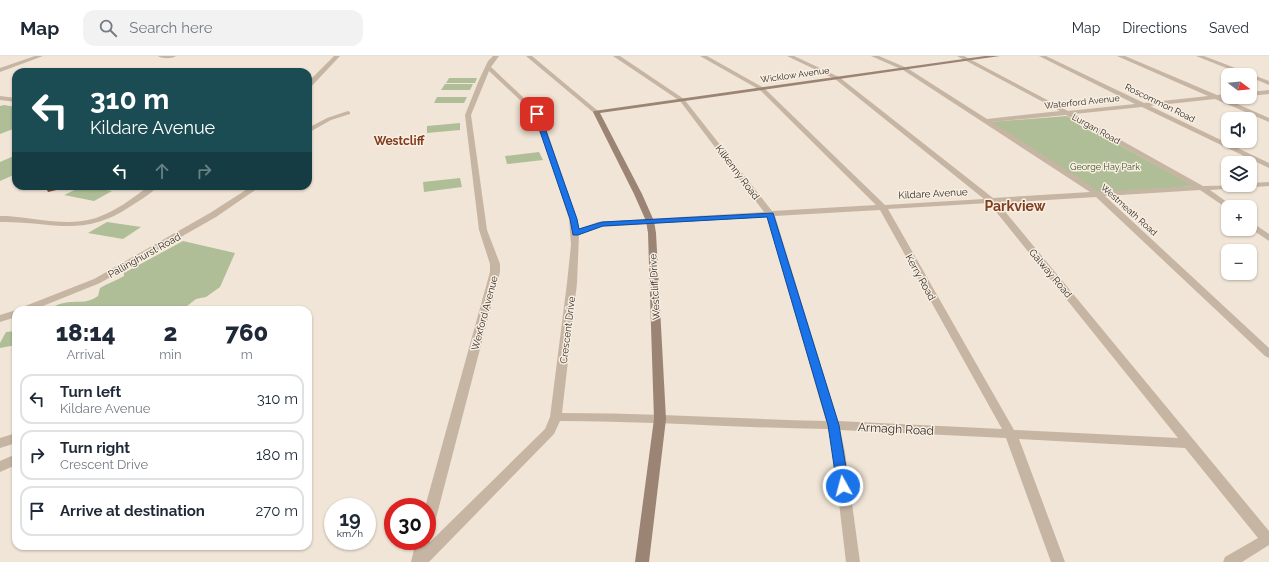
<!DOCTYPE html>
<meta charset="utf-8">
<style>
body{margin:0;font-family:Raleway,sans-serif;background:#f2f2f3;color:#1f2937;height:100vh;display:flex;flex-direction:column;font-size:15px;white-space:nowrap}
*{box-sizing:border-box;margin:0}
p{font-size:13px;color:#747a83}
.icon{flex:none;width:22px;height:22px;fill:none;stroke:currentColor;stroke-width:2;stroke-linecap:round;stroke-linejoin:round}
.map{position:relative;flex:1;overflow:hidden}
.sheet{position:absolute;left:12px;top:250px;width:300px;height:244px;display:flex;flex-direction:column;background:#fff;border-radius:12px;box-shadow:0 1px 3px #0004}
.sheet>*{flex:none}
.top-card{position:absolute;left:12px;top:12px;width:300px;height:122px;border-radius:12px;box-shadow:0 1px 3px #0004;background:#1b4c53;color:#fff;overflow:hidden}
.needle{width:26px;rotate:106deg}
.buttons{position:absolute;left:1221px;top:12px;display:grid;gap:8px}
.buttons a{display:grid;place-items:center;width:36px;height:36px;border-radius:8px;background:#fff;box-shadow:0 1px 3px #0004;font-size:20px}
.speed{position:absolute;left:324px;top:442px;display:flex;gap:8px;font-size:20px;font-weight:700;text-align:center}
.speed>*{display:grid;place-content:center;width:52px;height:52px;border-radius:50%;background:#fff;box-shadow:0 1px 3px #0004;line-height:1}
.speed small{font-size:10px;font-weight:400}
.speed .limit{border:6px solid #d22;background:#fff;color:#111}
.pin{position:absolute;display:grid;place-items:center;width:34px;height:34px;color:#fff;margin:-17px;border-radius:8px;box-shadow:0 2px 6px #0006}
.me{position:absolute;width:44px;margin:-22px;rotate:353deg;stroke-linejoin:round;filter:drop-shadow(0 0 3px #0008)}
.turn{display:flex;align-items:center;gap:14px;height:84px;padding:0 12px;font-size:18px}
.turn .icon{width:52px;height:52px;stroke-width:2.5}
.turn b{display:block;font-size:28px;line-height:34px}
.lanes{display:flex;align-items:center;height:38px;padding:0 12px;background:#0003;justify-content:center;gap:20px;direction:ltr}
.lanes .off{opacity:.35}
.eta{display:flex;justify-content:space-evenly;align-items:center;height:68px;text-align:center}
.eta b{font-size:24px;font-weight:800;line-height:28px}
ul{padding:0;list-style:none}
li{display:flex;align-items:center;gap:12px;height:50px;margin:0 8px 6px;padding:0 4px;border:2px solid #e0e1e3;border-radius:12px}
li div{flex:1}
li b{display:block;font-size:15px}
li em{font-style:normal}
header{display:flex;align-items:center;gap:24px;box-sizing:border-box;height:56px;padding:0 20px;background:#fff;border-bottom:1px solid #e0e1e3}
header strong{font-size:19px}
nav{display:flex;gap:22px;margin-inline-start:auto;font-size:14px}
.search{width:280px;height:36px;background:#f2f2f3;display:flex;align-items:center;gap:10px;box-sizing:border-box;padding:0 14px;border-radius:12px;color:#747a83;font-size:15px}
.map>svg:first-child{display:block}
</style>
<header>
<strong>Map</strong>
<div class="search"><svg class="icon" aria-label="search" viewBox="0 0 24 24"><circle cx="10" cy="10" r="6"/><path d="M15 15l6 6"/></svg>Search here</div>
<nav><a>Map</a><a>Directions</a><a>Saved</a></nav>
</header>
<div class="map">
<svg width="1269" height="506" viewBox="0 0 1269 506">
<rect width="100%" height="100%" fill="#f0e5d6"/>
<!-- green -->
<g fill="#afbe97">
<polygon points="449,22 477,22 475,27 446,27"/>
<polygon points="445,28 473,28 470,34 441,34"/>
<polygon points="437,41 467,41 464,47 434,47"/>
<polygon points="4,49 16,51 16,72 0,78 0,50"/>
<polygon points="1067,60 1194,130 1099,138 989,66"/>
<polygon points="460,67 460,74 427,77 427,70"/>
<polygon points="539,96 543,104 507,108 505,100"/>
<polygon points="16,99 16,118 0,125 0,106"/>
<polygon points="460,122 462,131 424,136 423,126"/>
<polygon points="83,130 84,130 112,135 94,145 64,139"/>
<polygon points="107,166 141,171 123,183 88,177"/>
<path d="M 183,185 L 235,197 L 220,231 L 206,241 L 196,243 L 182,254 L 45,254 C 51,252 57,248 64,247 C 77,244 85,249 98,240 L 100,232 C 108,227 116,225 124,220 L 124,217 Z"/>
<polygon points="16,275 16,289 0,292 0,287 6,276"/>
</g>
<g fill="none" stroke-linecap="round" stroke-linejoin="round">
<!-- street -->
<g fill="#c7b5a3" fill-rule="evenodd">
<polygon points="35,0 43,0 0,16 0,12"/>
<path d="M 158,0 L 176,0 C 172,3 162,3 158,0 Z"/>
<polygon points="334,0 340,0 308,34 308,27 310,24"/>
<path d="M 493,0 L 499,0 L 491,11 L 525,43 L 543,63 L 577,163 L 578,173 L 598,166 L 764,156 L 680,45 L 613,0 L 620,0 L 684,43 L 772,155 L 876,149 L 760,34 L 700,0 L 707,0 L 764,32 L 885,149 L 984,143 L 835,23 L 787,0 L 794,0 L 839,21 L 993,142 L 1090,136 L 903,14 L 871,0 L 879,0 L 907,12 L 987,63 L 1060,55 L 957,0 L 964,0 L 1068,55 L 1135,48 L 1039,0 L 1046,0 L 1144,47 L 1208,40 L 1117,0 L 1125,0 L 1217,39 L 1228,38 L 1228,41 L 1230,41 L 1224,42 L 1269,62 L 1269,66 L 1215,43 L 1150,50 L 1269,107 L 1269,112 L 1142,51 L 1074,58 L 1203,130 L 1250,129 L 1250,127 L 1269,126 L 1269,130 L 1210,134 L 1231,149 L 1232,151 L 1228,151 L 1228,153 L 1200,134 L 1105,140 L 1269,292 L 1269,302 L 1265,300 L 1096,141 L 998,147 L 1269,475 L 1269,489 L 1242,506 L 1223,506 L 1225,501 L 1258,482 L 1185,392 L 1019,383 L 1065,506 L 1051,506 L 1006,382 L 840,374 L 845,396 L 860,506 L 846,506 L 833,396 L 828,373 C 739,372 650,365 560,365 L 554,378 L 429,506 L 411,506 L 416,485 L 427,485 L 427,480 L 430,486 L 545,373 L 550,361 L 567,227 L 571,189 L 569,163 L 537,63 L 521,45 L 489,15 L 471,59 L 487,174 L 500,208 L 500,216 L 434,470 L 432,474 L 427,476 L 427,451 L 425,451 L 490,216 L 490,208 L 479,174 L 465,59 L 479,24 L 488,5 ZM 1066,59 L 1193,130 L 1100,136 L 992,66 ZM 989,147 L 1178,382 L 1014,374 L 888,153 ZM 880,154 L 1002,373 L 838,365 L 775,160 ZM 767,161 L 826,365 C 738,363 650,357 562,357 L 577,227 L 579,179 L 599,171 Z"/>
<polygon points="526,0 532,0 598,55 598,57 594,57"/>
<polygon points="1196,0 1204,0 1269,25 1269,29 1250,21 1250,19 1244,19"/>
<polygon points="1269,34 1269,38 1250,40 1250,36"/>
<polygon points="0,40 16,42 16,46 0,44"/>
<polygon points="348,55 350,56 350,58 331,64 308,77 308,72 327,62"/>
<path d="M 149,130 L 158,130 C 151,138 140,144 131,150 C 82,183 52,165 0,166 L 0,160 L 7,160 C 36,162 68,171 96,162 C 116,155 133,142 149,130 Z"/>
<polygon points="252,130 261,130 216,161 100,227 33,254 19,254 20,252 94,223 210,157"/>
<polygon points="1250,165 1269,178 1269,185 1250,172"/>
<polygon points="16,254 16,261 0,266 0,259"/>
<polygon points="16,377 16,387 0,392 0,382"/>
<polygon points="16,398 16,409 0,416 0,405"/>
</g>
<!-- secondary -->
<polygon fill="#9b8474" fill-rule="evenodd" points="985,0 1000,0 600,57 642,138 654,165 656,177 666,363 649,506 635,506 654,363 648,177 646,165 634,138 593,56 594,55"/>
</g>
<!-- shaded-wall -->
<polygon fill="#89482d" points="45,130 73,130 48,136"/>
<!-- route -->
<polygon fill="#1a73e8" stroke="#114b97" points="537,56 540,58 577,163 579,173 602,166 773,157 839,369 849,430 848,433 839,433 837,430 828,369 767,161 603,170 578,179 573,179 570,163 534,58"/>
<g text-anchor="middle" stroke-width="3" stroke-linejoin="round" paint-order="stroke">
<!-- far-street labels -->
<g font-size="9" fill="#322a25" stroke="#f8efe2">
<text transform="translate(795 19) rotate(-8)" y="3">Wicklow Avenue</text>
<text transform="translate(1082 46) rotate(-6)" y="3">Waterford Avenue</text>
<text transform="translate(1160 47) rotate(26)" y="3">Roscommon Road</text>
<text transform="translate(1096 73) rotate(29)" y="3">Lurgan Road</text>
<text transform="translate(1129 154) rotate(42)" y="3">Westmeath Road</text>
</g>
<!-- far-park labels -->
<g font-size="9" fill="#3f5029" stroke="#f8efe2">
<text x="1105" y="114">George Hay Park</text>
</g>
<!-- street labels -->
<g font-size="10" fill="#322a25" stroke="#f8efe2">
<text transform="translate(738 116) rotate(53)" y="4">Kilkenny Road</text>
<text transform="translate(933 137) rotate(-3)" y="4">Kildare Avenue</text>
<text transform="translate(144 199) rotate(-29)" y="4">Pallinghurst Road</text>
<text transform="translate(1051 217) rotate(50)" y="4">Galway Road</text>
<text transform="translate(921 221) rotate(61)" y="4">Kerry Road</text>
<text transform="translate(654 231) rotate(-93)" y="4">Westcliff Drive</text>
<text transform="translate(484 257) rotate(-75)" y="4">Wexford Avenue</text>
<text transform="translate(567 274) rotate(-83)" y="4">Crescent Drive</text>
</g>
<!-- far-district labels -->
<g font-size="12" font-weight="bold" fill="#803c1f" stroke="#f8efe2">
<text x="399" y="89">Westcliff</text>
</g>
<!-- near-street labels -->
<g font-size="12" fill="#322a25" stroke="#f8efe2">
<text transform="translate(896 373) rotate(3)" y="4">Armagh Road</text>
</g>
<!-- district labels -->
<g font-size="14" font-weight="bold" fill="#803c1f" stroke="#f8efe2">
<text x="1015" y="155">Parkview</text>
</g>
</g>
</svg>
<div class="buttons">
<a><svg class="needle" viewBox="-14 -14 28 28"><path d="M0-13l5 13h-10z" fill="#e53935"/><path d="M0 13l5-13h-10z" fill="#747a83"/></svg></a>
<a><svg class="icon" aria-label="sound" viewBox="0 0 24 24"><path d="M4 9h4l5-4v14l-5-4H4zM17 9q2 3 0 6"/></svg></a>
<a><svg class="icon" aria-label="layers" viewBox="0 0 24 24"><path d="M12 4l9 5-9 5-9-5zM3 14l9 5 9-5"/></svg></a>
<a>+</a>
<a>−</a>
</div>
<div class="speed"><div>19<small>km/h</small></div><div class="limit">30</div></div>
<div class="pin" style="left:537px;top:58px;background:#d93025"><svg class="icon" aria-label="arrive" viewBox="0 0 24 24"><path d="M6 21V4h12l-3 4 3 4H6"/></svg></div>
<svg class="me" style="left:843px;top:430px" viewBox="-20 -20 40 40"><circle r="17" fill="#1a73e8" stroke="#fff" stroke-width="3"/><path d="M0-11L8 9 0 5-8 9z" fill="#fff"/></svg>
<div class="top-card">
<div class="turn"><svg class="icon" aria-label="left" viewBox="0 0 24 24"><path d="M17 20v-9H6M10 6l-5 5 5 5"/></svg><div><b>310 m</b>Kildare Avenue</div></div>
<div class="lanes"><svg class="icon" aria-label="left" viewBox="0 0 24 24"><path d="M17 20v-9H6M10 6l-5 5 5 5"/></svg><svg class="icon off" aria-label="ahead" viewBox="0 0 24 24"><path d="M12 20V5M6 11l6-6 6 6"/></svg><svg class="icon off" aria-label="right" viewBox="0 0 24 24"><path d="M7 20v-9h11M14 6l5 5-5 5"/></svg></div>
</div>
<section class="sheet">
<div class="eta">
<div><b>18:14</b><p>Arrival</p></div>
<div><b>2</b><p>min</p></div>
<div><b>760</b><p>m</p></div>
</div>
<ul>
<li><svg class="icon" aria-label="left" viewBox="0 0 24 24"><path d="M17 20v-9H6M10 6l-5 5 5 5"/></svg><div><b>Turn left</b><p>Kildare Avenue</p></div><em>310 m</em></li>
<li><svg class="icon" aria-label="right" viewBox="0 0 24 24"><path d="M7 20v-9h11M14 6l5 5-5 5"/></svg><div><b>Turn right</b><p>Crescent Drive</p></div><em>180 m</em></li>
<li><svg class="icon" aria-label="arrive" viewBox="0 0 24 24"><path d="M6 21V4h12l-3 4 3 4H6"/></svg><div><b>Arrive at destination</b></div><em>270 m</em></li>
</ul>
</section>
</div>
